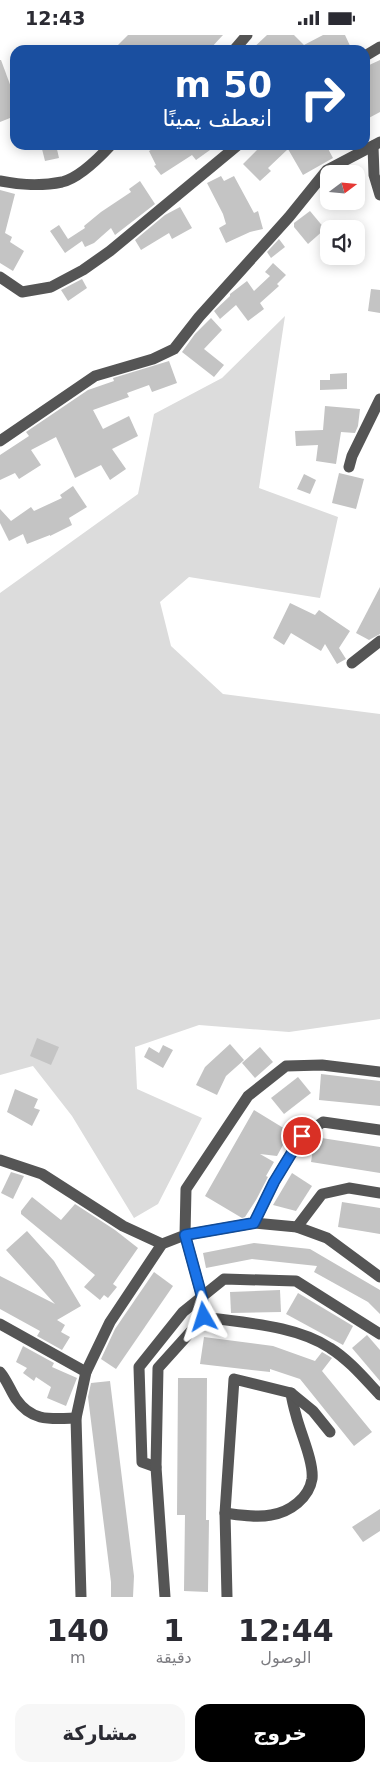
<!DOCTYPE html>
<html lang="ar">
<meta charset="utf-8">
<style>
body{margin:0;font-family:"DejaVu Sans",Cairo,sans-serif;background:#f7f7f7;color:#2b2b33;direction:rtl;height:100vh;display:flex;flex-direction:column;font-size:19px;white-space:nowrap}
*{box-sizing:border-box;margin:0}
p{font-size:16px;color:#7c7c81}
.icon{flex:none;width:28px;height:28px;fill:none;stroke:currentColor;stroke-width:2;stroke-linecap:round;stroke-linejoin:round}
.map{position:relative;height:1562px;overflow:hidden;direction:ltr}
.details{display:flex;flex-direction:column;background:#fff;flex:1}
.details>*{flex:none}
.hud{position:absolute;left:10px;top:10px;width:360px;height:105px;border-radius:15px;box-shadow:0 2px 12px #0003;direction:rtl;background:#1a4fa0;color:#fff;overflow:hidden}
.needle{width:32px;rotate:74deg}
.fabs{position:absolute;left:320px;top:130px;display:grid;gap:10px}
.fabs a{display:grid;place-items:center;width:45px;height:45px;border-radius:10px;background:#fff;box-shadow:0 2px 12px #0003;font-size:25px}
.pin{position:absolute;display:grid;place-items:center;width:42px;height:42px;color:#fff;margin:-21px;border:2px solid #fff;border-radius:50%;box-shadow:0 1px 5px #0007}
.me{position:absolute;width:55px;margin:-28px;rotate:354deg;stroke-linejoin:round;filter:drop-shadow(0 0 4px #0008)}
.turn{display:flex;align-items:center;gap:18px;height:105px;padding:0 15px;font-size:22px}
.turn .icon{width:65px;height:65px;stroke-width:2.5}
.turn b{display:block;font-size:35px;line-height:42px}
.eta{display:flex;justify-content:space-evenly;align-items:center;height:85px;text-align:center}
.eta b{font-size:30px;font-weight:800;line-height:35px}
.cta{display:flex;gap:10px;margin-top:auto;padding:10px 15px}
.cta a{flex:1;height:58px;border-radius:15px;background:#000;color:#fff;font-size:20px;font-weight:800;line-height:58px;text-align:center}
.cta a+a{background:#f7f7f7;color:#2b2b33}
.status{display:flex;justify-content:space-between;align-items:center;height:35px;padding:0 25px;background:#fff;direction:ltr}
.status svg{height:14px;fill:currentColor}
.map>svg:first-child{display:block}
</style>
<div class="status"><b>12:43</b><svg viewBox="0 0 49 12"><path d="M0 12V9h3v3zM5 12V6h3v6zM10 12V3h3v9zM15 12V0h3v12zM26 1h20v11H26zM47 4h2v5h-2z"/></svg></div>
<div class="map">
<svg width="380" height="1562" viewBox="0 0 380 1562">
<rect width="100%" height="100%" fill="#fff"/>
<!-- green -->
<polygon fill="#dcdcdc" points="285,281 259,453 338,482 320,563 189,542 160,567 171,611 223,659 380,679 380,984 289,997 199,990 135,1012 137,1054 202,1083 158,1169 134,1183 72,1081 33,1031 0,1040 0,558 138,459 154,379 222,343"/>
<!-- building -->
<g fill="#c4c4c4">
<polygon points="128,0 223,0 209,15 113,15"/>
<polygon points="267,0 294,0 304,10 323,0 345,0 352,15 251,15"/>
<polygon points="0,25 1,25 15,63 15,81 0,87"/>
<polygon points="380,25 380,77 365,85 365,32"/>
<polygon points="56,110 59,123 45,126 42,114"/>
<polygon points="160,110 217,110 196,125 192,120 161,140 154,131 156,130 149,116"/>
<polygon points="262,110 326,110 333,123 303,140 288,114 268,133 271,136 260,146 243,129"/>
<polygon points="221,141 224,146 234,141 254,178 258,176 263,194 250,197 226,208 219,193 226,189 223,179 207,148"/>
<polygon points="140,146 155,169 115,200 111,193 94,208 85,212 82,206 65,218 50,196 59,190 68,204 85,193 84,191 101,177 131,157 129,154"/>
<polygon points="0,155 15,159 5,198 12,202 10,207 24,216 13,236 0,228"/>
<polygon points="180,172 192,193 172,204 169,198 141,215 135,205 165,180"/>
<polygon points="310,176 325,194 308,209 294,192 294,188"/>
<polygon points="279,204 285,212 271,223 267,217"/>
<polygon points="273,228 286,240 277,249 279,251 260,268 264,274 248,286 236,270 220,284 214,276 230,261 230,259 247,246 254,256 270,241 265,237"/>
<polygon points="82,244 87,253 68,266 61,255"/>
<polygon points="371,254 380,255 380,278 368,276"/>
<polygon points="211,283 222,295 204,314 224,330 214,342 182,317 195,299"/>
<polygon points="169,326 177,348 152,357 149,350 127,358 129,362 93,375 103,394 129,381 138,401 112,414 126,434 110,445 101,430 75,443 56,402 31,415 41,430 19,444 15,438 0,445 0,420 29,401 26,397 88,355 114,346 113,343"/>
<polygon points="347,338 347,354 320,355 320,345 330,345 330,339"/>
<polygon points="325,371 360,374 358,391 355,398 341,397 336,429 316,426 318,410 296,411 295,396 323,395"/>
<polygon points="339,438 364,444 356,474 332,468"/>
<polygon points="304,439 316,445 310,459 297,454"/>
<polygon points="73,451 87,472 69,483 72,490 50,501 50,500 27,509 23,499 9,506 0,488 0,474 11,486 31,472 34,476 62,463 60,460"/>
<polygon points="380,552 380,599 369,605 356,598"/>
<polygon points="290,568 315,580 319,575 350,596 339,613 346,624 337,629 325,609 321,616 291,598 284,610 273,603"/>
<polygon points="37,1003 59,1012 51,1030 30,1021"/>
<polygon points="230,1009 244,1025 226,1041 217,1060 196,1050 205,1032"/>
<polygon points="163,1010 173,1015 163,1033 144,1022 149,1012 159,1018"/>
<polygon points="260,1012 273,1027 255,1043 242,1028"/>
<polygon points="321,1039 380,1046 380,1071 319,1065"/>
<polygon points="298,1042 311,1058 284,1079 271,1063"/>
<polygon points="15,1054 38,1064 34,1073 40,1075 32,1091 7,1077"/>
<polygon points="254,1075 290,1097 277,1121 260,1119 274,1127 266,1141 268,1142 256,1165 245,1182 242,1183 205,1161"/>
<polygon points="315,1102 380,1112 380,1138 311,1127"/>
<polygon points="11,1137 24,1141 13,1164 1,1158"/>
<polygon points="292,1138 312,1151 296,1176 273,1170"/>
<polygon points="32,1162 61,1185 75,1169 115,1195 138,1213 113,1249 117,1252 108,1263 104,1260 100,1265 84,1252 95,1240 21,1179 21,1176"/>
<polygon points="342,1167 380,1173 380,1199 338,1192"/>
<polygon points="27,1196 54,1226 81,1271 57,1285 65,1290 61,1297 70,1302 62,1315 37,1301 40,1296 0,1274 0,1241 55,1269 6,1215"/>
<polygon points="254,1208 310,1214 380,1255 380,1279 368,1267 314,1237 317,1231 252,1224 206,1233 203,1218"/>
<polygon points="154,1237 173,1251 116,1334 101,1324 115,1294"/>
<polygon points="280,1255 281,1277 231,1278 230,1257"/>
<polygon points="298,1258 353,1291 343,1310 286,1279"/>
<polygon points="367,1300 380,1315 380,1346 352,1313"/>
<polygon points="204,1302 273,1311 315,1326 322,1317 332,1323 322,1336 372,1397 354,1411 300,1344 270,1334 270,1337 200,1329"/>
<polygon points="23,1311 54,1328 52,1332 77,1343 66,1371 47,1363 51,1352 36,1342 34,1346 23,1338 27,1333 16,1327"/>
<polygon points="178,1343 207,1343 206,1485 209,1485 208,1557 184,1556 185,1480 177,1480"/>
<polygon points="110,1346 134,1541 133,1562 111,1562 111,1547 88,1362 91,1348"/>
<polygon points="380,1474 380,1496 363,1507 352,1492"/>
</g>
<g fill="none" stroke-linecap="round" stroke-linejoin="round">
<!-- minor -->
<g stroke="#555" stroke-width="11">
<polyline points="234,15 247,0"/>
<polyline points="365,21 380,12"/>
<polyline points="373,111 374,140 380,160"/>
<path d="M 0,146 C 19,150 43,151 62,147 C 79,143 99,123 111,110"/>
<polyline points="0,242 22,257 51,252 83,235 110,216 238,110"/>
<polyline points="0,406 95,341 153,324 174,314 199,282 289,182 327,135 380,107"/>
<polyline points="349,432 352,421 380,364"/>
<polyline points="352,628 380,606"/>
<polyline points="0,1125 42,1139 123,1191 162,1209"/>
<polyline points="254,1188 274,1147 302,1101 323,1087 380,1095"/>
<polyline points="297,1192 322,1159 349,1153 380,1158"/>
<path d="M 380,1242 L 327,1203 L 297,1192 L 254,1188 L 185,1200 L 202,1262 L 204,1282 C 243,1288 296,1290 330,1313 C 349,1325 364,1343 380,1360"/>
<polyline points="0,1289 86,1337"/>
<path d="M 0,1337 C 7,1345 10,1355 16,1364 C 32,1387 51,1384 76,1383"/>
<polyline points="156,1432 142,1427 139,1332 183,1277 224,1244 296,1246 380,1299"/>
<path d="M 225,1478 C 240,1480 257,1483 271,1480 C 290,1477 309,1463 312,1444 C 314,1427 300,1397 296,1380 C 294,1373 292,1365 291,1358"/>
<polyline points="81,1562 76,1383 86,1337 110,1287 162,1209 185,1200 186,1154 248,1061 286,1031 322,1030 380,1037"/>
<polyline points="165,1562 156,1432 158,1333 204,1282"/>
<polyline points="227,1562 225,1478 234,1344 291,1358 313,1376 330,1397"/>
</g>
</g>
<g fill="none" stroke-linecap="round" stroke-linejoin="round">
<!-- route casing -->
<g stroke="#114b97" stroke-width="12">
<polyline id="route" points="204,1282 202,1262 185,1200 254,1188 274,1147 302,1101"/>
</g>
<!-- route -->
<use href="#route" stroke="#1a73e8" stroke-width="9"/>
</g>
</svg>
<div class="fabs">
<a><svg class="needle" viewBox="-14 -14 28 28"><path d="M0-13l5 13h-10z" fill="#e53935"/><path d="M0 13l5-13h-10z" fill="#7c7c81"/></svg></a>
<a><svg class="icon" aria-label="sound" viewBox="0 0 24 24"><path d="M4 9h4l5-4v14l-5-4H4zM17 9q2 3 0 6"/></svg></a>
</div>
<div class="pin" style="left:302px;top:1101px;background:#d93025"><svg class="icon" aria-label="arrive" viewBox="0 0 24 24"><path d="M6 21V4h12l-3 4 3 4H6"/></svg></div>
<svg class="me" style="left:204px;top:1282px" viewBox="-20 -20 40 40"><path d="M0-17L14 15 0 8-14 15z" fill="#1a73e8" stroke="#fff" stroke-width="4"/></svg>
<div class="hud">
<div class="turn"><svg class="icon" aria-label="right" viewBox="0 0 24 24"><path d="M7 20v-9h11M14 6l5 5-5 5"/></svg><div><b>50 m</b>انعطف يمينًا</div></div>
</div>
</div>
<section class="details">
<div class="eta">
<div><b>12:44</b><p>الوصول</p></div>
<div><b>1</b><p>دقيقة</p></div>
<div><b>140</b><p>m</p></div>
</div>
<div class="cta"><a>خروج</a><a>مشاركة</a></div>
</section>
